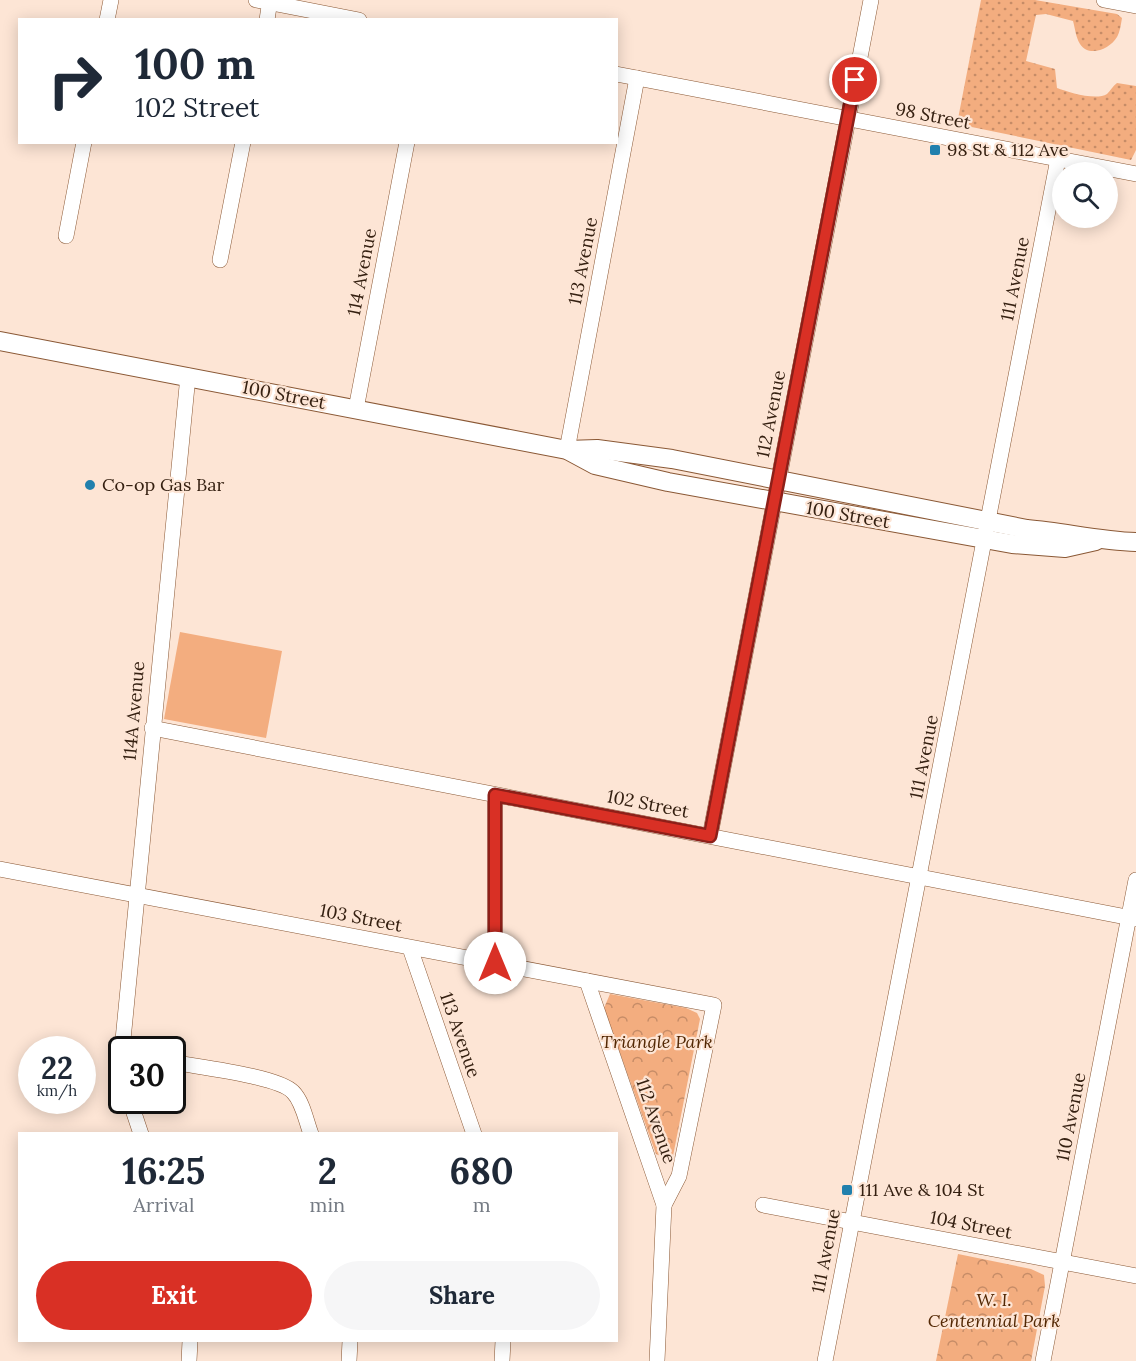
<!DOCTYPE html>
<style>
body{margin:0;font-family:Lora,serif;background:#f6f6f7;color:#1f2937;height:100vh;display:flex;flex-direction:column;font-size:22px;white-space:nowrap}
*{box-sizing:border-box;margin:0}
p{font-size:20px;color:#747a83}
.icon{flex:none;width:33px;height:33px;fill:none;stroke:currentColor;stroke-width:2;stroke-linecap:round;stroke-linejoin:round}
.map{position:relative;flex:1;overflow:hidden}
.panel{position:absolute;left:18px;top:1132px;width:600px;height:210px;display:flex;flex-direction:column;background:#fff;border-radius:0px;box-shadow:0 3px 15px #0003}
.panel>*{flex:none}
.guide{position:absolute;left:18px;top:18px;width:600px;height:126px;border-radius:0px;box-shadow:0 3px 15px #0003;background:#fff;color:#1f2937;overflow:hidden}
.controls{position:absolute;left:1052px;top:162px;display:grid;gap:12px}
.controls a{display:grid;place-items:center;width:66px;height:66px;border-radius:50%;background:#fff;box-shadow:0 3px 15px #0003;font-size:30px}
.speed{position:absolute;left:18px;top:1036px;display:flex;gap:12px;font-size:30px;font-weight:700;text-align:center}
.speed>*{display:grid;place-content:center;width:78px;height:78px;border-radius:50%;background:#fff;box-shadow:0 3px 15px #0003;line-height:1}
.speed small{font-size:15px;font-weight:400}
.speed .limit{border:3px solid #111;border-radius:9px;background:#fff;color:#111}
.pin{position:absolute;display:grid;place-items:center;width:51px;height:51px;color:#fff;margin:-26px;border:3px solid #fff;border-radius:50%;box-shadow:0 2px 6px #0007}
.me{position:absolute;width:66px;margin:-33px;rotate:0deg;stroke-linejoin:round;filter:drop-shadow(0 0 4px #0008)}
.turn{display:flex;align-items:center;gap:21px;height:126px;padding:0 18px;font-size:27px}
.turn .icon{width:78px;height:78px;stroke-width:2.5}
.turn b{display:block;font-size:42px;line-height:51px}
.eta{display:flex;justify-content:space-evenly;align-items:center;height:102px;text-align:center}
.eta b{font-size:36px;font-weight:700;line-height:42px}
.primary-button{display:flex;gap:12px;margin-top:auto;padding:12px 18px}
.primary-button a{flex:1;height:69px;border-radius:36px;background:#d93025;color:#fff;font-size:24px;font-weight:700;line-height:69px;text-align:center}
.primary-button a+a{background:#f6f6f7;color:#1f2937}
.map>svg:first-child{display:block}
</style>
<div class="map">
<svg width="1136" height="1361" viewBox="0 0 1136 1361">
<defs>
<pattern id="grass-dots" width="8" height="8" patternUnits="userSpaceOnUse" patternTransform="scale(1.5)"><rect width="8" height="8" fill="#f3ad7f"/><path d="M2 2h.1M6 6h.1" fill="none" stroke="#c68c67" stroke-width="1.8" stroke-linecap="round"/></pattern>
<pattern id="forest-crowns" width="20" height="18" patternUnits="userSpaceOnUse" patternTransform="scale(1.5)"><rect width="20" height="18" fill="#f3ad7f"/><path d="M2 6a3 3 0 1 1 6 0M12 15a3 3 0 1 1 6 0" fill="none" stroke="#c68c67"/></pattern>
</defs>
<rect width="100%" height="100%" fill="#fde5d5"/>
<!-- grass -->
<path fill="url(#grass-dots)" d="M 981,0 L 1035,0 L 1117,14 L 1122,18 C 1121,24 1120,32 1117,37 C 1110,49 1089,58 1080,44 C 1076,38 1075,28 1073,21 L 1046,14 L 1036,15 L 1026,61 L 1055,69 L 1057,88 C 1068,92 1096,101 1107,94 C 1110,91 1113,86 1117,83 L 1136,86 L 1136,150 L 1131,160 L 957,124 Z"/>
<!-- forest -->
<g fill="url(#forest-crowns)">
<polygon points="610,994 686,1008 697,1013 700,1019 673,1156 665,1158 656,1154 604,1008"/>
<polygon points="958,1254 1031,1269 1044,1275 1045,1286 1031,1361 936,1361"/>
</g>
<!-- pitch -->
<polygon fill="#f3ad7f" points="180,632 282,651 266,738 164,719"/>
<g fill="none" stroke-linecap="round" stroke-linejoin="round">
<!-- minor casing -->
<g stroke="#8a5835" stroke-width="16">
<g id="minor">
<polyline points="256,0 359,20"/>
<polyline points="1104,0 1136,6"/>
<polyline points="107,20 111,0"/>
<polyline points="267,20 270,0"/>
<polyline points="616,74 1136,174"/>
<polyline points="66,236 84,142"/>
<polyline points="220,260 243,142"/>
<polyline points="356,409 407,142"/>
<polyline points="567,450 637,78"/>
<polyline points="152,728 1136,919"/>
<polyline points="495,795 495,963"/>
<polyline points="710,836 871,0"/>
<polyline points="0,869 714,1005 679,1176 664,1205"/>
<polyline points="410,948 474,1134"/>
<polyline points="587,981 664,1205 657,1361"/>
<polyline points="122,1050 188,376"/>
<polyline points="122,1051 122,1072"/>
<path d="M 172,1062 C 197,1067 278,1076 293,1092 C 303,1102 306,1121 311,1134"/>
<polyline points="130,1101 141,1134"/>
<polyline points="763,1205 1136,1276"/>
<polyline points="189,1361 190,1341"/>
<polyline points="349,1361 350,1341"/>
<polyline points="502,1361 503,1341"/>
<polyline points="825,1361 1058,159"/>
<polyline points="1043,1361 1136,880"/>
</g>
</g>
<!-- major casing -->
<g stroke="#8a5835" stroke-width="20">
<g id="major">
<path d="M 0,341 L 567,450 L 597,449 L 672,459 L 1027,529 C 1064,532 1099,541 1136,542"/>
<polyline points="569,451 595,465 668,482 1012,544 1065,548 1096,541"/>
</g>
</g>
<!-- minor -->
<use href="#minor" stroke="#fff" stroke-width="15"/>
<!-- major -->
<use href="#major" stroke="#fff" stroke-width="18"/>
</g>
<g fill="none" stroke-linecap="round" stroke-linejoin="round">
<!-- route casing -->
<g stroke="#8d1f18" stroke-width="15">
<polyline id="route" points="495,963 495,795 710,836 855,80"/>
</g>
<!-- route -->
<use href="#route" stroke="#d93025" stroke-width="10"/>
</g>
<!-- markers -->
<g fill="#2180ad" stroke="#fde5d5" stroke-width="2">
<rect x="929" y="144" width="12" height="12" rx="3"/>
<circle cx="90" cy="485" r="6"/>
<rect x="841" y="1184" width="12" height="12" rx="3"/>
</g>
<g text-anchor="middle" stroke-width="4.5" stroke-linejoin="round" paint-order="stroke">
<!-- street labels -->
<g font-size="18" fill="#352011" stroke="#fde5d5">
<text transform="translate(933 116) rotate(11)" y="6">98 Street</text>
<text transform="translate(583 261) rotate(-79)" y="6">113 Avenue</text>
<text transform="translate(362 272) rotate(-79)" y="6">114 Avenue</text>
<text transform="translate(1015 279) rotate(-79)" y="6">111 Avenue</text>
<text transform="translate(284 395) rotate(11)" y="6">100 Street</text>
<text transform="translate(771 414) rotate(-79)" y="6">112 Avenue</text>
<text transform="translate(848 515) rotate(10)" y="6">100 Street</text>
<text transform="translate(134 711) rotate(-85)" y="6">114A Avenue</text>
<text transform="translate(924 757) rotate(-79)" y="6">111 Avenue</text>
<text transform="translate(648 804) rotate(11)" y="6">102 Street</text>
<text transform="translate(361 918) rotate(11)" y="6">103 Street</text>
<text transform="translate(460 1035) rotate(71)" y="6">113 Avenue</text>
<text transform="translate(1071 1117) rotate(-79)" y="6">110 Avenue</text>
<text transform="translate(656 1121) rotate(71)" y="6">112 Avenue</text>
<text transform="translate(971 1225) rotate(11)" y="6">104 Street</text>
<text transform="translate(826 1251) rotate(-79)" y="6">111 Avenue</text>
</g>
<!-- poi labels -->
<g font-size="18" fill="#352011" stroke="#fde5d5" text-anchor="start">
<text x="947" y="156">98 St &amp; 112 Ave</text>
<text x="102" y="491">Co-op Gas Bar</text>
<text x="859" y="1196">111 Ave &amp; 104 St</text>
</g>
<!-- park labels -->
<g font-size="18" font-style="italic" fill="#532804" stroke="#fde5d5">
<text x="657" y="1048">Triangle Park</text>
<text x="994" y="1306">W. I.<tspan x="994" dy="21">Centennial Park</tspan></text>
</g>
</g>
</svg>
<div class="controls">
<a><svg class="icon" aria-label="search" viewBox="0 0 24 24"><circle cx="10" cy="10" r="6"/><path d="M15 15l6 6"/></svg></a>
</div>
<div class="speed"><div>22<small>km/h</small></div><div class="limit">30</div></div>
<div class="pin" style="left:855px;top:80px;background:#d93025"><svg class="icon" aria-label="arrive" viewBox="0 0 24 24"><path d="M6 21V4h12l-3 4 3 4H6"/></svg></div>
<svg class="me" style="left:495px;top:963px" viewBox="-20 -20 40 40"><circle r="19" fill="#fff"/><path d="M0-13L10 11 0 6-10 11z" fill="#d93025"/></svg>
<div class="guide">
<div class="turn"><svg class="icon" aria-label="right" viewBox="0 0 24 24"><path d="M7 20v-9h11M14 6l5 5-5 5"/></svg><div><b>100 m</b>102 Street</div></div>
</div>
<section class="panel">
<div class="eta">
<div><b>16:25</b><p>Arrival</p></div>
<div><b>2</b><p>min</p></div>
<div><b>680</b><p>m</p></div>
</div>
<div class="primary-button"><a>Exit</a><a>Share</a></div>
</section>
</div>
